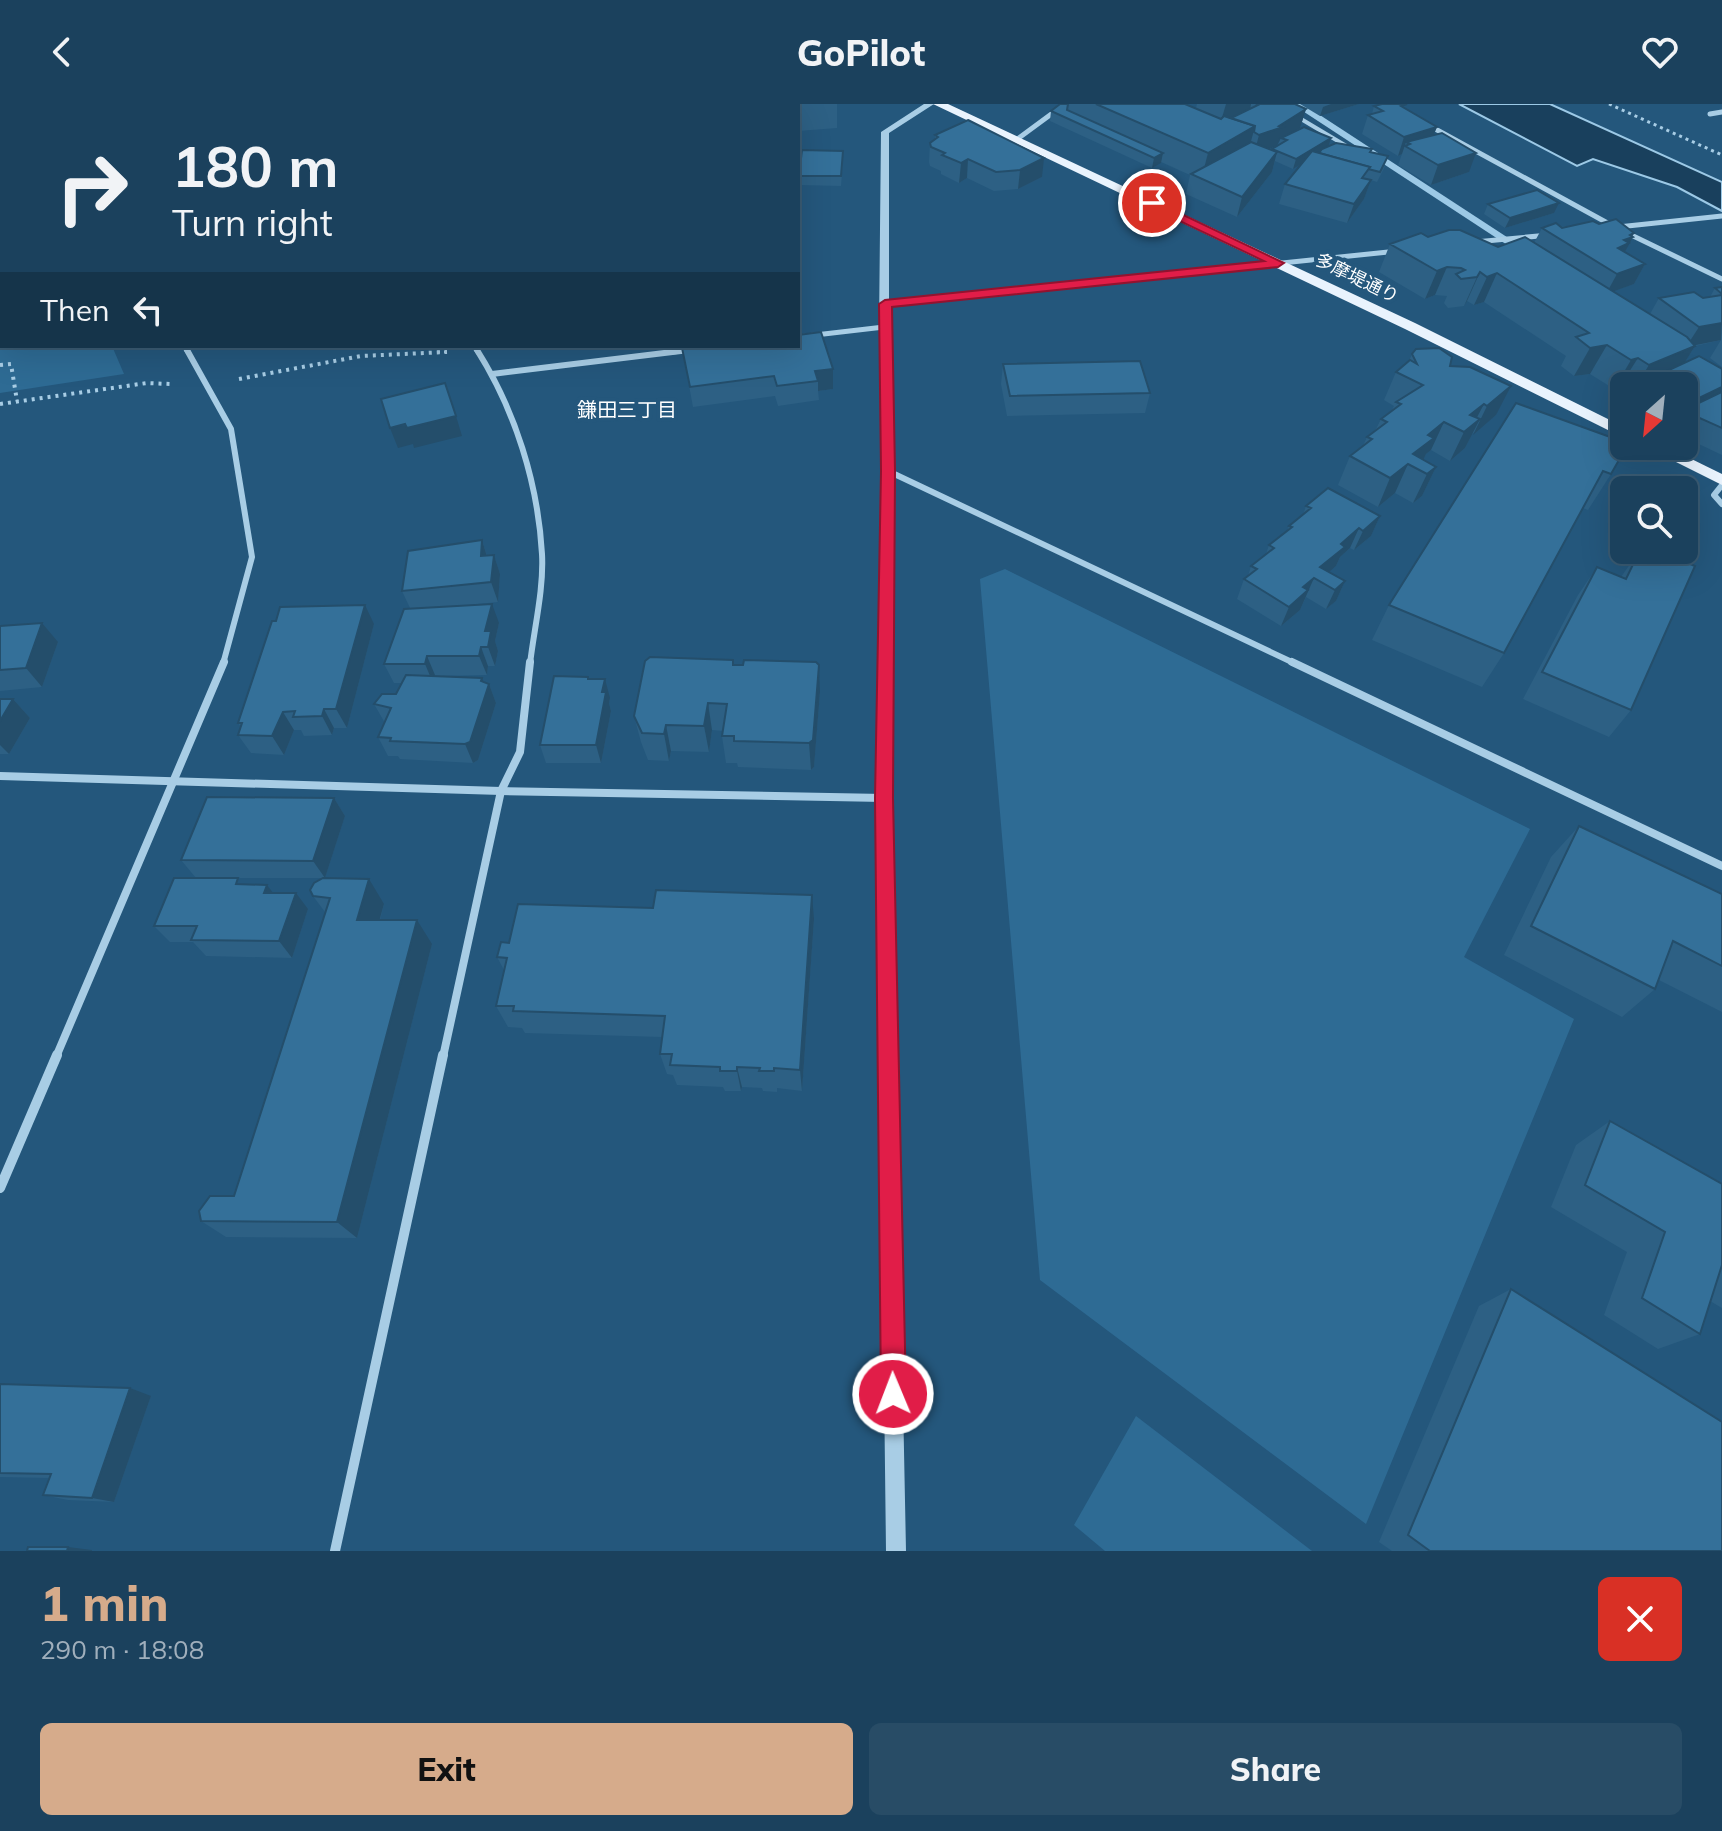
<!DOCTYPE html>
<meta charset="utf-8">
<style>
body{margin:0;font-family:Mulish,"Noto Sans JP",sans-serif;background:#284c66;color:#f1f3f6;height:100vh;display:flex;flex-direction:column;font-size:30px;white-space:nowrap}
*{box-sizing:border-box;margin:0}
p{font-size:26px;color:#a0afbc}
.icon{flex:none;width:44px;height:44px;fill:none;stroke:currentColor;stroke-width:2;stroke-linecap:round;stroke-linejoin:round}
.map{position:relative;height:1447px;overflow:hidden}
.side{display:flex;flex-direction:column;background:#1b415d;flex:1}
.side>*{flex:none}
.guide{position:absolute;left:0px;top:0px;width:800px;height:244px;box-shadow:0 8px 32px #0002,0 0 0 2px #395a72;background:#1b415d;color:#f1f3f6;overflow:hidden}
.needle{width:52px;rotate:207deg}
.controls{position:absolute;left:1610px;top:268px;display:grid;gap:16px}
.controls a{display:grid;place-items:center;width:88px;height:88px;border-radius:12px;background:#1b415d;box-shadow:0 8px 32px #0002,0 0 0 2px #395a72;font-size:40px}
.pin{position:absolute;display:grid;place-items:center;width:68px;height:68px;color:#fff;margin:-34px;border:4px solid #fff;border-radius:50%;box-shadow:0 2px 8px #0007}
.me{position:absolute;width:88px;margin:-44px;rotate:359deg;stroke-linejoin:round;filter:drop-shadow(0 0 6px #0008)}
.turn{display:flex;align-items:center;gap:28px;height:168px;padding:0 40px;font-size:36px}
.turn .icon{width:104px;height:104px;stroke-width:2.5}
.turn b{display:block;font-size:56px;line-height:68px}
.then{display:flex;align-items:center;height:76px;padding:0 40px;background:#0003;gap:16px;font-size:30px}
.round{display:grid;place-items:center;flex:none;width:84px;height:84px;border-radius:12px;background:#284c66}
.head{display:flex;align-items:center;justify-content:space-between;height:136px;padding:0 40px}
h1{font-size:48px;font-weight:800;line-height:60px;color:#d6ab8b}
.cta{display:flex;gap:16px;margin-top:auto;padding:16px 40px}
.cta a{flex:1;height:92px;border-radius:12px;background:#d6ab8b;color:#111;font-size:32px;font-weight:800;line-height:92px;text-align:center}
.cta a+a{background:#284c66;color:#f1f3f6}
header{display:flex;justify-content:space-between;align-items:center;height:104px;padding:0 40px;background:#1b415d;font-size:36px;font-weight:800}
.map>svg:first-child{display:block}
</style>
<header><svg class="icon" aria-label="back" viewBox="0 0 24 24"><path d="M15 5l-7 7 7 7"/></svg>GoPilot<svg class="icon" aria-label="heart" viewBox="0 0 24 24"><path d="M12 20l-8-8c-3-5 5-10 8-4 3-6 11-1 8 4z"/></svg></header>
<div class="map">
<svg width="1722" height="1447" viewBox="0 0 1722 1447">
<rect width="100%" height="100%" fill="#24577c"/>
<!-- green -->
<g fill="#2e6b94">
<polygon points="0,168 2,242 112,242 124,270 0,289"/>
<polygon points="1005,465 1530,725 1464,853 1574,915 1366,1420 1040,1176 980,475"/>
<polygon points="1136,1312 1312,1447 1105,1447 1074,1421"/>
</g>
<!-- water -->
<polygon fill="#19405d" stroke="#9cc9e6" stroke-width="2" points="1459,0 1550,0 1722,78 1722,107 1677,83 1593,55 1577,62"/>
<g fill="none" stroke-linecap="round" stroke-linejoin="round">
<!-- stream -->
<polygon fill="#9cc9e6" fill-rule="evenodd" points="1292,0 1303,0 1533,150 1524,152"/>
<!-- path-far1 -->
<g stroke="#a8cde5" stroke-width="3" stroke-dasharray="3 4" stroke-linecap="butt">
<polyline points="1609,0 1722,51"/>
<polyline points="437,248 447,248"/>
</g>
<!-- path -->
<g stroke="#a8cde5" stroke-width="4" stroke-dasharray="3 5" stroke-linecap="butt">
<polyline points="0,261 11,260 17,297"/>
<polyline points="239,275 361,252 447,248"/>
<polyline points="0,300 147,279 170,280"/>
</g>
<!-- service -->
<polyline stroke="#a8cde5" stroke-width="4" points="1296,12 1348,43"/>
<!-- minor-far3 -->
<g stroke="#a8cde5" stroke-width="5">
<polyline points="284,2 290,0"/>
<polyline points="607,2 613,0"/>
<polyline points="1710,10 1722,8"/>
<polyline points="1428,21 1613,122"/>
<polyline points="1016,36 1065,0"/>
<polyline points="1618,123 1722,112"/>
<polyline points="1625,128 1722,175"/>
<polyline points="1475,138 1549,131"/>
<polyline points="885,200 1398,147"/>
<polyline points="798,233 884,223"/>
<polyline points="184,242 188,248"/>
<polyline points="474,242 478,248"/>
<polyline points="672,248 693,246"/>
</g>
<!-- minor-far2 -->
<g stroke="#a8cde5" stroke-width="6">
<polyline points="187,246 231,325 252,453 223,560"/>
<path d="M 477,246 C 515,306 538,379 542,450 C 544,485 534,525 530,560"/>
<polyline points="492,270 689,246"/>
<polyline points="888,367 1296,560"/>
<polyline points="1722,381 1714,391 1722,400"/>
</g>
<!-- minor-far1 -->
<g stroke="#a8cde5" stroke-width="8">
<polyline points="1292,558 1722,762"/>
<polyline points="0,672 501,687 884,694"/>
<polyline points="56,953 224,558"/>
<polyline points="443,953 501,687 520,648 530,558"/>
</g>
<!-- minor -->
<g stroke="#a8cde5" stroke-width="10">
<polyline points="0,1084 57,951"/>
<polyline points="335,1447 443,951"/>
</g>
<!-- tertiary -->
<polygon fill="#a8cde5" fill-rule="evenodd" points="924,0 934,0 889,29 889,223 894,367 891,694 906,1447 886,1447 877,694 882,367 879,223 881,28"/>
<!-- primary -->
<g fill="#e9f3fd" fill-rule="evenodd">
<polygon points="933,0 948,0 1415,219 1624,323 1624,334 1405,225"/>
<polygon points="1644,342 1665,342 1722,370 1722,381"/>
</g>
</g>
<!-- wall -->
<g fill="#2d6084">
<polygon points="519,0 583,0 576,2 521,2"/>
<polygon points="686,0 837,0 837,24 798,27 798,2 689,2"/>
<polygon points="1060,0 1185,0 1196,4 1197,0 1295,0 1306,5 1300,24 1295,27 1331,34 1328,42 1370,48 1385,62 1377,78 1371,76 1364,95 1347,119 1279,100 1285,80 1302,59 1293,65 1275,57 1272,68 1237,113 1186,90 1190,71 1161,58 1152,64 1050,17 1051,7"/>
<polygon points="1300,0 1359,0 1320,12"/>
<polygon points="1374,2 1406,5 1437,23 1433,31 1469,68 1431,81 1398,61 1402,50 1398,52 1362,30 1368,11 1372,10"/>
<polygon points="935,31 1042,73 1018,85 994,87 967,74 959,79 941,70 941,67 930,62 929,58 930,39 935,35"/>
<polygon points="843,57 841,82 799,81 799,72"/>
<polygon points="1488,100 1554,109 1505,124 1484,110"/>
<polygon points="1599,120 1632,132 1625,148 1645,160 1634,180 1613,187 1650,210 1659,194 1703,194 1710,193 1715,184 1722,183 1722,263 1710,254 1721,236 1695,242 1685,258 1722,265 1722,351 1684,333 1684,282 1624,282 1624,285 1620,282 1614,285 1590,270 1574,272 1561,262 1566,252 1484,198 1474,201 1467,197 1464,202 1448,204 1444,199 1447,192 1435,191 1425,195 1379,168 1390,140 1428,133 1498,143 1534,139 1542,124"/>
<polygon points="682,244 833,265 833,285 818,287 819,296 778,302 775,292 693,303"/>
<polygon points="1412,250 1450,262 1496,311 1472,330 1465,344 1450,357 1431,346 1426,350 1423,356 1436,363 1422,392 1413,399 1395,389 1378,403 1338,381 1350,352 1363,342 1367,333 1376,325 1381,315 1392,306 1394,302 1384,296 1396,268 1409,257"/>
<polygon points="1003,260 1150,289 1145,309 1007,312 1001,280"/>
<polygon points="1516,299 1611,370 1588,406 1583,404 1504,549 1482,583 1372,536 1389,501"/>
<polygon points="1306,402 1380,412 1371,432 1354,446 1350,444 1340,453 1336,462 1329,468 1345,477 1336,497 1326,505 1306,493 1300,506 1281,522 1237,495 1244,475 1248,472 1251,462 1266,450 1269,441 1287,427 1289,422 1303,411"/>
<polygon points="482,436 487,452 494,451 500,470 498,498 458,502 499,519 495,537 498,547 495,562 488,562 487,571 435,572 482,574 483,578 489,580 496,599 478,656 473,659 400,655 398,652 388,652 378,633 385,619 374,600 396,590 402,579 394,579 384,560 410,504 402,487"/>
<polygon points="1640,446 1655,446 1631,606 1609,633 1523,595 1578,491 1597,463 1621,473"/>
<polygon points="374,520 347,624 334,624 332,631 304,632 301,626 294,626 284,651 251,649 238,631 241,623 238,619"/>
<polygon points="0,522 58,538 42,583 0,587"/>
<polygon points="733,556 734,561 820,588 814,663 811,666 738,663 737,659 726,659 722,632 723,627 712,626 709,648 671,647 669,657 648,656 641,638 634,612"/>
<polygon points="589,575 610,594 609,599 611,607 601,659 546,659 540,641"/>
<polygon points="0,595 13,595 30,614 9,650 0,650"/>
<polygon points="334,694 345,712 325,774 384,800 380,816 432,840 357,1134 226,1133 201,1117 234,1092 325,808 313,792 322,774 196,774 181,756"/>
<polygon points="1579,722 1722,790 1722,908 1659,876 1655,885 1622,913 1504,851 1551,753"/>
<polygon points="244,781 267,781 272,789 308,805 292,854 206,852 193,838 170,838 154,822"/>
<polygon points="814,815 802,987 777,984 777,988 763,987 762,984 742,983 741,987 725,987 723,983 677,981 673,971 667,970 660,950 662,933 525,929 522,924 508,923 496,902 504,866 497,853 509,839"/>
<polygon points="1610,1017 1722,1080 1722,1204 1710,1197 1700,1230 1658,1245 1604,1211 1627,1148 1551,1103 1576,1041"/>
<polygon points="1511,1185 1722,1447 1392,1447 1379,1438 1479,1202"/>
<polygon points="0,1280 151,1292 114,1398 68,1396 43,1391 49,1374 0,1373"/>
</g>
<!-- shaded-wall -->
<g fill="#244e6b">
<polygon points="85,0 180,0 181,2 86,2"/>
<polygon points="531,0 583,0 576,2 531,2"/>
<polygon points="1226,0 1251,0 1250,7 1221,17"/>
<polygon points="1331,0 1359,0 1320,12 1323,3"/>
<polygon points="1306,5 1300,24 1283,35 1281,34 1277,42 1254,50 1259,31 1279,22"/>
<polygon points="1255,22 1248,49 1201,76 1208,49"/>
<polygon points="1437,23 1429,42 1410,40 1406,38 1402,50 1398,52 1404,33"/>
<polygon points="2,29 2,61 0,61 0,30"/>
<polygon points="1331,34 1328,44 1293,65 1296,55"/>
<polygon points="1277,48 1272,68 1237,113 1242,93"/>
<polygon points="1163,49 1161,59 1152,64 1154,54"/>
<polygon points="1476,49 1469,68 1431,81 1438,61"/>
<polygon points="1044,54 1042,73 1018,85 1020,66"/>
<polygon points="968,55 967,74 959,79 961,59"/>
<polygon points="1371,76 1364,95 1347,119 1354,100"/>
<polygon points="1559,99 1554,109 1505,124 1510,114"/>
<polygon points="2,123 2,156 0,157 0,124"/>
<polygon points="1634,129 1632,133 1633,133 1619,159 1618,144 1630,131"/>
<polygon points="1645,160 1634,180 1606,190 1617,170"/>
<polygon points="1447,163 1435,191 1425,195 1437,167"/>
<polygon points="1480,168 1467,197 1464,202 1477,173"/>
<polygon points="1497,169 1484,198 1474,201 1487,173"/>
<polygon points="1722,219 1721,236 1686,243 1699,223"/>
<polygon points="1607,241 1590,270 1574,272 1590,244"/>
<polygon points="1695,242 1677,271 1656,272 1650,282 1636,282 1649,261"/>
<polygon points="1638,254 1620,282 1614,285 1631,256"/>
<polygon points="833,265 833,285 818,287 818,277 815,267"/>
<polygon points="1511,282 1496,311 1473,331 1487,302"/>
<polygon points="1722,283 1722,296 1687,308 1695,296"/>
<polygon points="1484,300 1474,319 1480,315 1465,344 1450,357 1464,328 1470,311"/>
<polygon points="456,312 462,332 414,344 413,340 398,344 390,324"/>
<polygon points="1444,318 1431,346 1426,350 1420,363 1408,360 1395,389 1378,403 1390,374 1413,350 1428,331"/>
<polygon points="1436,363 1422,392 1413,399 1427,370"/>
<polygon points="1380,412 1371,432 1354,446 1363,427"/>
<polygon points="1359,424 1350,444 1340,453 1336,462 1319,477 1320,463 1341,440"/>
<polygon points="482,436 488,456 481,452"/>
<polygon points="494,451 500,470 498,498 491,478"/>
<polygon points="1314,474 1300,506 1281,522 1289,503 1303,483"/>
<polygon points="1345,477 1336,497 1326,505 1335,486"/>
<polygon points="492,500 499,519 495,537 498,547 495,562 488,543 485,527"/>
<polygon points="365,501 374,520 347,624 336,605"/>
<polygon points="42,519 58,538 42,583 26,564"/>
<polygon points="481,543 488,562 487,571 479,552"/>
<polygon points="427,552 435,571 433,579 425,560"/>
<polygon points="819,561 820,588 814,663 811,666 809,639"/>
<polygon points="482,574 487,587 489,580 496,599 478,656 473,659 465,640"/>
<polygon points="605,575 610,594 609,599 611,607 601,659 596,641"/>
<polygon points="13,595 30,614 9,650 0,641 0,617"/>
<polygon points="708,599 712,626 709,648 704,622"/>
<polygon points="324,605 334,624 332,631 322,612"/>
<polygon points="283,608 294,626 284,651 272,632"/>
<polygon points="666,621 671,647 669,657 664,630"/>
<polygon points="334,694 345,712 325,774 313,757"/>
<polygon points="369,775 384,800 373,839 357,816"/>
<polygon points="267,781 280,798 264,789"/>
<polygon points="296,789 308,805 292,854 279,837"/>
<polygon points="812,791 814,815 802,987 800,966"/>
<polygon points="417,816 432,840 357,1134 337,1118"/>
<polygon points="737,963 742,983 741,987 737,967"/>
<polygon points="130,1284 151,1292 114,1398 92,1394"/>
<polygon points="68,1443 92,1446 92,1447 67,1447"/>
</g>
<!-- building -->
<g fill="#347099" stroke="#244e6b" stroke-width="2">
<polygon points="0,0 7,0 8,2 2,2 2,29 0,30"/>
<polygon points="112,0 166,0 169,2 106,2"/>
<polygon points="351,0 383,0 385,2 344,2"/>
<polygon points="399,0 456,0 458,2 400,2"/>
<polygon points="728,0 795,0 767,2 731,2"/>
<polygon points="1060,0 1068,0 1067,6 1163,49 1154,54 1051,7"/>
<polygon points="1096,0 1185,0 1221,15 1224,12 1255,22 1208,49"/>
<polygon points="1256,0 1295,0 1306,5 1279,22 1283,23 1259,31 1254,28 1255,22 1231,14 1258,1"/>
<polygon points="1382,0 1407,0 1401,2 1437,23 1404,33 1368,11 1383,7 1374,2"/>
<polygon points="968,16 1044,54 1020,66 996,68 968,55 961,59 942,51 945,49 931,43 930,39 938,33 935,31"/>
<polygon points="1304,23 1331,34 1296,55 1272,45 1287,36 1281,34"/>
<polygon points="1442,29 1476,49 1438,61 1405,42 1410,40 1406,38"/>
<polygon points="1251,38 1277,48 1242,93 1191,70"/>
<polygon points="1336,39 1372,45 1370,48 1388,52 1380,68 1368,65 1370,63 1319,49 1322,45"/>
<polygon points="802,46 843,47 841,72 799,72"/>
<polygon points="1312,47 1370,63 1362,74 1371,76 1354,100 1285,80"/>
<polygon points="2,50 2,123 0,124 0,51"/>
<polygon points="1537,86 1559,99 1510,114 1488,100"/>
<polygon points="1616,115 1634,129 1630,131 1633,133 1624,136 1629,139 1618,144 1645,160 1617,170 1542,124 1556,119 1562,124 1593,117 1599,120"/>
<polygon points="1449,126 1460,126 1498,143 1525,133 1687,233 1695,242 1649,261 1638,254 1631,256 1607,241 1590,244 1576,233 1589,229 1497,169 1487,173 1480,168 1477,173 1461,175 1456,170 1465,166 1461,164 1447,163 1437,167 1390,140 1421,129 1428,133"/>
<polygon points="1722,183 1722,190 1715,184"/>
<polygon points="1694,188 1703,194 1722,191 1722,219 1699,223 1659,194"/>
<polygon points="821,228 833,265 815,267 818,277 777,282 774,272 690,283 682,244 701,242 798,242 798,231"/>
<polygon points="1439,244 1452,253 1450,262 1470,263 1511,282 1487,302 1484,300 1470,311 1480,315 1464,328 1444,318 1428,331 1434,334 1413,350 1436,363 1427,370 1408,360 1390,374 1350,352 1372,335 1367,333 1387,318 1381,315 1401,300 1396,298 1423,281 1396,268 1410,256 1417,260 1412,250 1416,245"/>
<polygon points="1699,252 1722,265 1722,283 1695,296 1684,289 1684,282 1672,282 1656,272"/>
<polygon points="1140,257 1150,289 1010,292 1003,260"/>
<polygon points="445,279 456,312 407,324 405,320 390,324 381,295"/>
<polygon points="1722,288 1722,324 1684,307 1684,306"/>
<polygon points="1516,299 1624,338 1624,342 1627,342 1611,370 1603,367 1504,549 1389,501"/>
<polygon points="1328,384 1380,412 1363,427 1359,424 1341,440 1345,443 1320,463 1345,477 1335,486 1314,474 1303,483 1308,486 1289,503 1244,475 1257,465 1251,462 1274,444 1269,441 1292,423 1289,422 1311,404 1306,402"/>
<polygon points="482,436 481,452 494,451 491,478 402,487 408,447"/>
<polygon points="1640,446 1655,446 1695,462 1631,606 1542,568 1597,463 1626,475"/>
<polygon points="492,500 485,527 491,527 488,543 481,543 479,552 427,552 425,560 384,560 404,505"/>
<polygon points="365,501 336,605 324,605 322,612 293,613 295,607 283,608 272,632 238,631 242,619 238,619 272,517 276,517 280,503"/>
<polygon points="42,519 26,564 0,566 0,522"/>
<polygon points="650,553 733,556 733,561 743,561 744,556 816,558 819,561 813,636 809,639 734,637 734,632 722,632 727,600 708,599 704,622 666,621 664,630 642,629 634,612 645,557"/>
<polygon points="406,571 482,574 481,577 489,580 470,638 465,640 390,637 391,634 378,633 391,604 374,600 382,590 396,590"/>
<polygon points="554,572 588,573 588,575 605,575 602,588 606,588 596,641 540,641"/>
<polygon points="0,595 13,595 0,617"/>
<polygon points="207,693 334,694 313,757 181,756"/>
<polygon points="1579,722 1722,790 1722,862 1673,837 1655,885 1531,822"/>
<polygon points="174,774 238,774 236,780 267,781 264,789 296,789 279,837 191,836 197,822 154,822"/>
<polygon points="323,774 369,775 357,816 417,816 337,1118 201,1117 199,1107 210,1092 234,1092 330,794 313,792 310,786 314,779"/>
<polygon points="656,786 812,791 800,966 774,964 774,967 759,967 760,964 737,963 737,967 720,967 720,963 670,961 672,950 660,950 665,912 513,907 514,902 496,902 507,854 497,853 501,838 509,839 518,800 653,804"/>
<polygon points="1610,1017 1722,1080 1722,1161 1700,1230 1642,1194 1665,1128 1585,1081"/>
<polygon points="1511,1185 1722,1318 1722,1447 1430,1447 1408,1431"/>
<polygon points="0,1280 130,1284 92,1394 43,1391 51,1370 0,1369"/>
<polygon points="28,1443 68,1443 67,1447 27,1447"/>
</g>
<!-- route -->
<polygon fill="#e11d48" stroke="#92132f" stroke-width="2" points="1152,96 1284,159 1278,163 892,203 895,367 893,694 906,1290 902,1299 893,1302 885,1299 881,1290 875,694 881,367 879,200 885,196 1264,157 1148,102 1146,99"/>
<g text-anchor="middle" stroke-width="8" stroke-linejoin="round" paint-order="stroke">
<!-- far-street labels -->
<g font-size="18" fill="#fff" stroke="#24577c">
<text transform="translate(1357 174) rotate(26)" y="6">多摩堤通り</text>
</g>
<!-- far-neighbourhood labels -->
<g font-size="20" fill="#fff" stroke="#24577c">
<text x="627" y="313">鎌田三丁目</text>
</g>
</g>
</svg>
<div class="controls">
<a><svg class="needle" viewBox="-14 -14 28 28"><path d="M0-13l5 13h-10z" fill="#e53935"/><path d="M0 13l5-13h-10z" fill="#a0afbc"/></svg></a>
<a><svg class="icon" aria-label="search" viewBox="0 0 24 24"><circle cx="10" cy="10" r="6"/><path d="M15 15l6 6"/></svg></a>
</div>
<div class="pin" style="left:1152px;top:99px;background:#d93025"><svg class="icon" aria-label="arrive" viewBox="0 0 24 24"><path d="M6 21V4h12l-3 4 3 4H6"/></svg></div>
<svg class="me" style="left:893px;top:1290px" viewBox="-20 -20 40 40"><circle r="17" fill="#e11d48" stroke="#fff" stroke-width="3"/><path d="M0-11L8 9 0 5-8 9z" fill="#fff"/></svg>
<div class="guide">
<div class="turn"><svg class="icon" aria-label="right" viewBox="0 0 24 24"><path d="M7 20v-9h11M14 6l5 5-5 5"/></svg><div><b>180 m</b>Turn right</div></div>
<div class="then">Then<svg class="icon" aria-label="left" viewBox="0 0 24 24"><path d="M17 20v-9H6M10 6l-5 5 5 5"/></svg></div>
</div>
</div>
<section class="side">
<div class="head"><div><h1>1 min</h1><p>290 m · 18:08</p></div><a class="round" style="background:#d93025;color:#fff"><svg class="icon" aria-label="close" viewBox="0 0 24 24"><path d="M6 6l12 12M18 6L6 18"/></svg></a></div>
<div class="cta"><a>Exit</a><a>Share</a></div>
</section>
